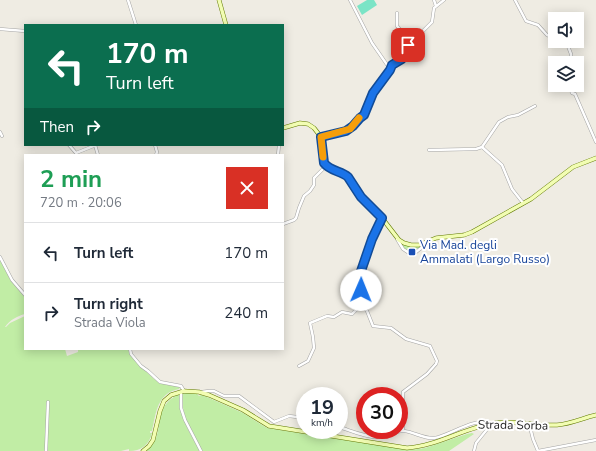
<!DOCTYPE html>
<meta charset="utf-8">
<style>
body{margin:0;font-family:"Nunito Sans",sans-serif;background:#f2f2f3;color:#1f2937;height:100vh;display:flex;flex-direction:column;font-size:15px;white-space:nowrap}
*{box-sizing:border-box;margin:0}
p{font-size:13px;color:#747a83}
.icon{flex:none;width:22px;height:22px;fill:none;stroke:currentColor;stroke-width:2;stroke-linecap:round;stroke-linejoin:round}
.map{position:relative;flex:1;overflow:hidden}
.panel{position:absolute;left:24px;top:154px;width:260px;height:196px;display:flex;flex-direction:column;background:#fff;border-radius:0px;box-shadow:0 2px 10px #0003}
.panel>*{flex:none}
.guide{position:absolute;left:24px;top:24px;width:260px;height:122px;border-radius:0px;box-shadow:0 2px 10px #0003;background:#0b6e4f;color:#fff;overflow:hidden}
.controls{position:absolute;left:548px;top:12px;display:grid;gap:8px}
.controls a{display:grid;place-items:center;width:36px;height:36px;border-radius:0px;background:#fff;box-shadow:0 2px 10px #0003;font-size:20px}
.speed{position:absolute;left:296px;top:387px;display:flex;gap:8px;font-size:20px;font-weight:700;text-align:center}
.speed>*{display:grid;place-content:center;width:52px;height:52px;border-radius:50%;background:#fff;box-shadow:0 2px 10px #0003;line-height:1}
.speed small{font-size:10px;font-weight:400}
.speed .limit{border:6px solid #d22;background:#fff;color:#111}
.pin{position:absolute;display:grid;place-items:center;width:34px;height:34px;color:#fff;margin:-17px;border-radius:8px;box-shadow:0 2px 6px #0006}
.me{position:absolute;width:44px;margin:-22px;rotate:1deg;stroke-linejoin:round;filter:drop-shadow(0 0 3px #0008)}
.turn{display:flex;align-items:center;gap:14px;height:84px;padding:0 16px;font-size:18px}
.turn .icon{width:52px;height:52px;stroke-width:2.5}
.turn b{display:block;font-size:28px;line-height:34px}
.then{display:flex;align-items:center;height:38px;padding:0 16px;background:#0003;gap:8px;font-size:15px}
.round{display:grid;place-items:center;flex:none;width:42px;height:42px;border-radius:0px;background:#f2f2f3}
.overview{display:flex;align-items:center;justify-content:space-between;height:68px;padding:0 16px}
h1{font-size:24px;font-weight:700;line-height:30px;color:#1e9e55}
ul{padding:0;list-style:none}
li{display:flex;align-items:center;gap:12px;height:60px;padding:0 16px;border-top:1px solid #e0e1e3}
li div{flex:1}
li b{display:block;font-size:15px}
li em{font-style:normal}
.map>svg:first-child{display:block}
</style>
<div class="map">
<svg width="596" height="451" viewBox="0 0 596 451">
<rect width="100%" height="100%" fill="#efece3"/>
<!-- grass -->
<g fill="#c1eda5">
<path d="M 401,243 L 412,247 L 419,247 L 419,248 C 411,253 404,252 401,243 Z"/>
<path d="M 0,260 L 11,281 L 25,297 L 25,314 C 17,316 10,320 5,327 L 6,327 L 10,323 L 25,316 L 25,349 L 65,349 L 67,356 L 78,352 L 78,349 L 128,349 L 130,355 L 154,379 L 159,382 L 180,387 L 179,389 C 157,393 156,413 152,431 L 150,431 L 150,433 L 152,433 C 149,445 141,451 129,451 L 129,449 L 121,451 L 0,451 Z"/>
<path d="M 187,393 L 197,394 L 199,396 L 201,395 L 207,397 L 243,413 L 267,428 L 403,449 L 410,450 L 425,448 L 467,434 L 472,433 L 474,434 L 449,451 L 202,451 C 190,430 182,418 182,394 Z"/>
<path d="M 180,394 C 180,418 188,430 200,451 L 146,451 C 168,436 149,406 180,394 Z"/>
</g>
<!-- pitch -->
<polygon fill="#7be4c6" points="367,0 374,0 377,5 362,15 357,6"/>
<g fill="none" stroke-linecap="round" stroke-linejoin="round">
<!-- street casing -->
<g stroke="#a5a5a5" stroke-width="3.5">
<g id="street">
<polyline points="128,0 136,25"/>
<polyline points="350,0 372,43 390,69"/>
<polyline points="434,0 436,6"/>
<polyline points="515,0 526,21 538,25 547,35 555,38"/>
<polyline points="397,13 397,26 404,34 408,45"/>
<polyline points="0,29 25,31"/>
<polyline points="577,38 578,38"/>
<polyline points="566,41 571,54 571,63"/>
<polyline points="569,85 572,93 575,94 596,142"/>
<polyline points="0,132 2,136"/>
<polyline points="321,137 346,131 353,127 360,118 364,115 373,93 390,70 392,65 403,59 404,50 432,22 434,8 444,0"/>
<polyline points="69,145 76,153 96,145"/>
<polyline points="95,145 98,155"/>
<polyline points="155,145 157,152 156,155"/>
<polyline points="482,147 502,165 512,189 523,203"/>
<polyline points="429,150 476,149 482,147 499,122 508,117 518,115 535,106"/>
<polyline points="278,155 279,145"/>
<polyline points="382,218 372,239 359,278 362,304 367,311 373,326 391,328 406,339 430,346 437,361 436,364 427,374 403,392 403,431"/>
<polyline points="283,224 294,220 296,218 299,208 304,196 310,191 314,185 314,178 326,166"/>
<polyline points="397,239 403,249 409,253 416,252 429,242"/>
<polyline points="0,257 12,280 25,295"/>
<polyline points="130,349 131,354 141,366 148,371 160,382 181,386 184,391"/>
<polyline points="299,366 308,361 314,348 313,337 310,323 327,316 334,317 342,312 352,314 362,304"/>
<polyline points="181,392 181,408 185,420 201,451"/>
<polyline points="201,392 209,391 214,391 224,396 239,396 274,422 289,416 305,418"/>
<polyline points="529,423 533,439 538,451"/>
<path d="M 339,427 C 352,431 367,438 381,437 C 389,437 395,430 404,431 C 414,432 424,439 434,438 C 449,436 476,416 489,424 L 489,427 L 476,443 L 474,451"/>
<polyline points="46,451 48,402"/>
<polyline points="538,451 596,440"/>
</g>
</g>
<!-- secondary casing -->
<g stroke="#607900" stroke-width="4.5">
<g id="secondary">
<polyline points="219,0 226,25"/>
<polyline points="283,128 300,123 308,124 314,128 321,137 324,163 329,168 345,174 348,177 361,197 382,218 399,240 404,243 411,245 419,245 436,238 464,235 472,232 531,199 573,167 596,158"/>
<path d="M 143,451 L 149,446 L 153,440 L 160,411 L 164,401 L 171,395 L 184,391 L 199,392 L 209,395 L 243,410 L 269,426 L 407,448 C 438,446 465,427 496,423 C 516,420 537,426 557,425 C 571,424 583,418 596,415"/>
</g>
</g>
<!-- street -->
<use href="#street" stroke="#fff" stroke-width="2.5"/>
<!-- secondary -->
<use href="#secondary" stroke="#f2fdb3" stroke-width="3.5"/>
</g>
<g fill="none" stroke-linecap="round" stroke-linejoin="round">
<!-- route casing -->
<g stroke="#114b97" stroke-width="10">
<path id="route" d="M 361,290 L 359,278 L 360,274 L 372,239 L 382,218 L 361,197 L 348,177 C 341,171 330,171 324,163 L 321,137 L 346,131 L 353,126 L 360,118 L 364,115 L 373,93 L 390,70 L 392,65 L 402,59 L 404,50 L 408,45"/>
</g>
<!-- route -->
<use href="#route" stroke="#1a73e8" stroke-width="7"/>
<!-- slow -->
<polyline stroke="#f59e0b" stroke-width="7" points="323,157 321,137 350,129 359,118"/>
</g>
<!-- markers -->
<rect fill="#1a4fb4" stroke="#fff" stroke-width="1.5" x="408" y="248" width="8" height="8" rx="2"/>
<g text-anchor="middle" stroke-width="4" stroke-linejoin="round" paint-order="stroke">
<!-- transit labels -->
<g font-size="12" fill="#164399" stroke="#fff" text-anchor="start">
<text x="420" y="249">Via Mad. degli<tspan x="420" dy="14">Ammalati (Largo Russo)</tspan></text>
</g>
<!-- street labels -->
<g font-size="12" fill="#1e1e1e" stroke="#fff">
<text transform="translate(513 425) rotate(1)" y="4">Strada Sorba</text>
</g>
</g>
</svg>
<div class="controls">
<a><svg class="icon" aria-label="sound" viewBox="0 0 24 24"><path d="M4 9h4l5-4v14l-5-4H4zM17 9q2 3 0 6"/></svg></a>
<a><svg class="icon" aria-label="layers" viewBox="0 0 24 24"><path d="M12 4l9 5-9 5-9-5zM3 14l9 5 9-5"/></svg></a>
</div>
<div class="speed"><div>19<small>km/h</small></div><div class="limit">30</div></div>
<div class="pin" style="left:408px;top:45px;background:#d93025"><svg class="icon" aria-label="arrive" viewBox="0 0 24 24"><path d="M6 21V4h12l-3 4 3 4H6"/></svg></div>
<svg class="me" style="left:361px;top:290px" viewBox="-20 -20 40 40"><circle r="19" fill="#fff"/><path d="M0-13L10 11 0 6-10 11z" fill="#1a73e8"/></svg>
<div class="guide">
<div class="turn"><svg class="icon" aria-label="left" viewBox="0 0 24 24"><path d="M17 20v-9H6M10 6l-5 5 5 5"/></svg><div><b>170 m</b>Turn left</div></div>
<div class="then">Then<svg class="icon" aria-label="right" viewBox="0 0 24 24"><path d="M7 20v-9h11M14 6l5 5-5 5"/></svg></div>
</div>
<section class="panel">
<div class="overview"><div><h1>2 min</h1><p>720 m · 20:06</p></div><a class="round" style="background:#d93025;color:#fff"><svg class="icon" aria-label="close" viewBox="0 0 24 24"><path d="M6 6l12 12M18 6L6 18"/></svg></a></div>
<ul>
<li><svg class="icon" aria-label="left" viewBox="0 0 24 24"><path d="M17 20v-9H6M10 6l-5 5 5 5"/></svg><div><b>Turn left</b></div><em>170 m</em></li>
<li><svg class="icon" aria-label="right" viewBox="0 0 24 24"><path d="M7 20v-9h11M14 6l5 5-5 5"/></svg><div><b>Turn right</b><p>Strada Viola</p></div><em>240 m</em></li>
</ul>
</section>
</div>
